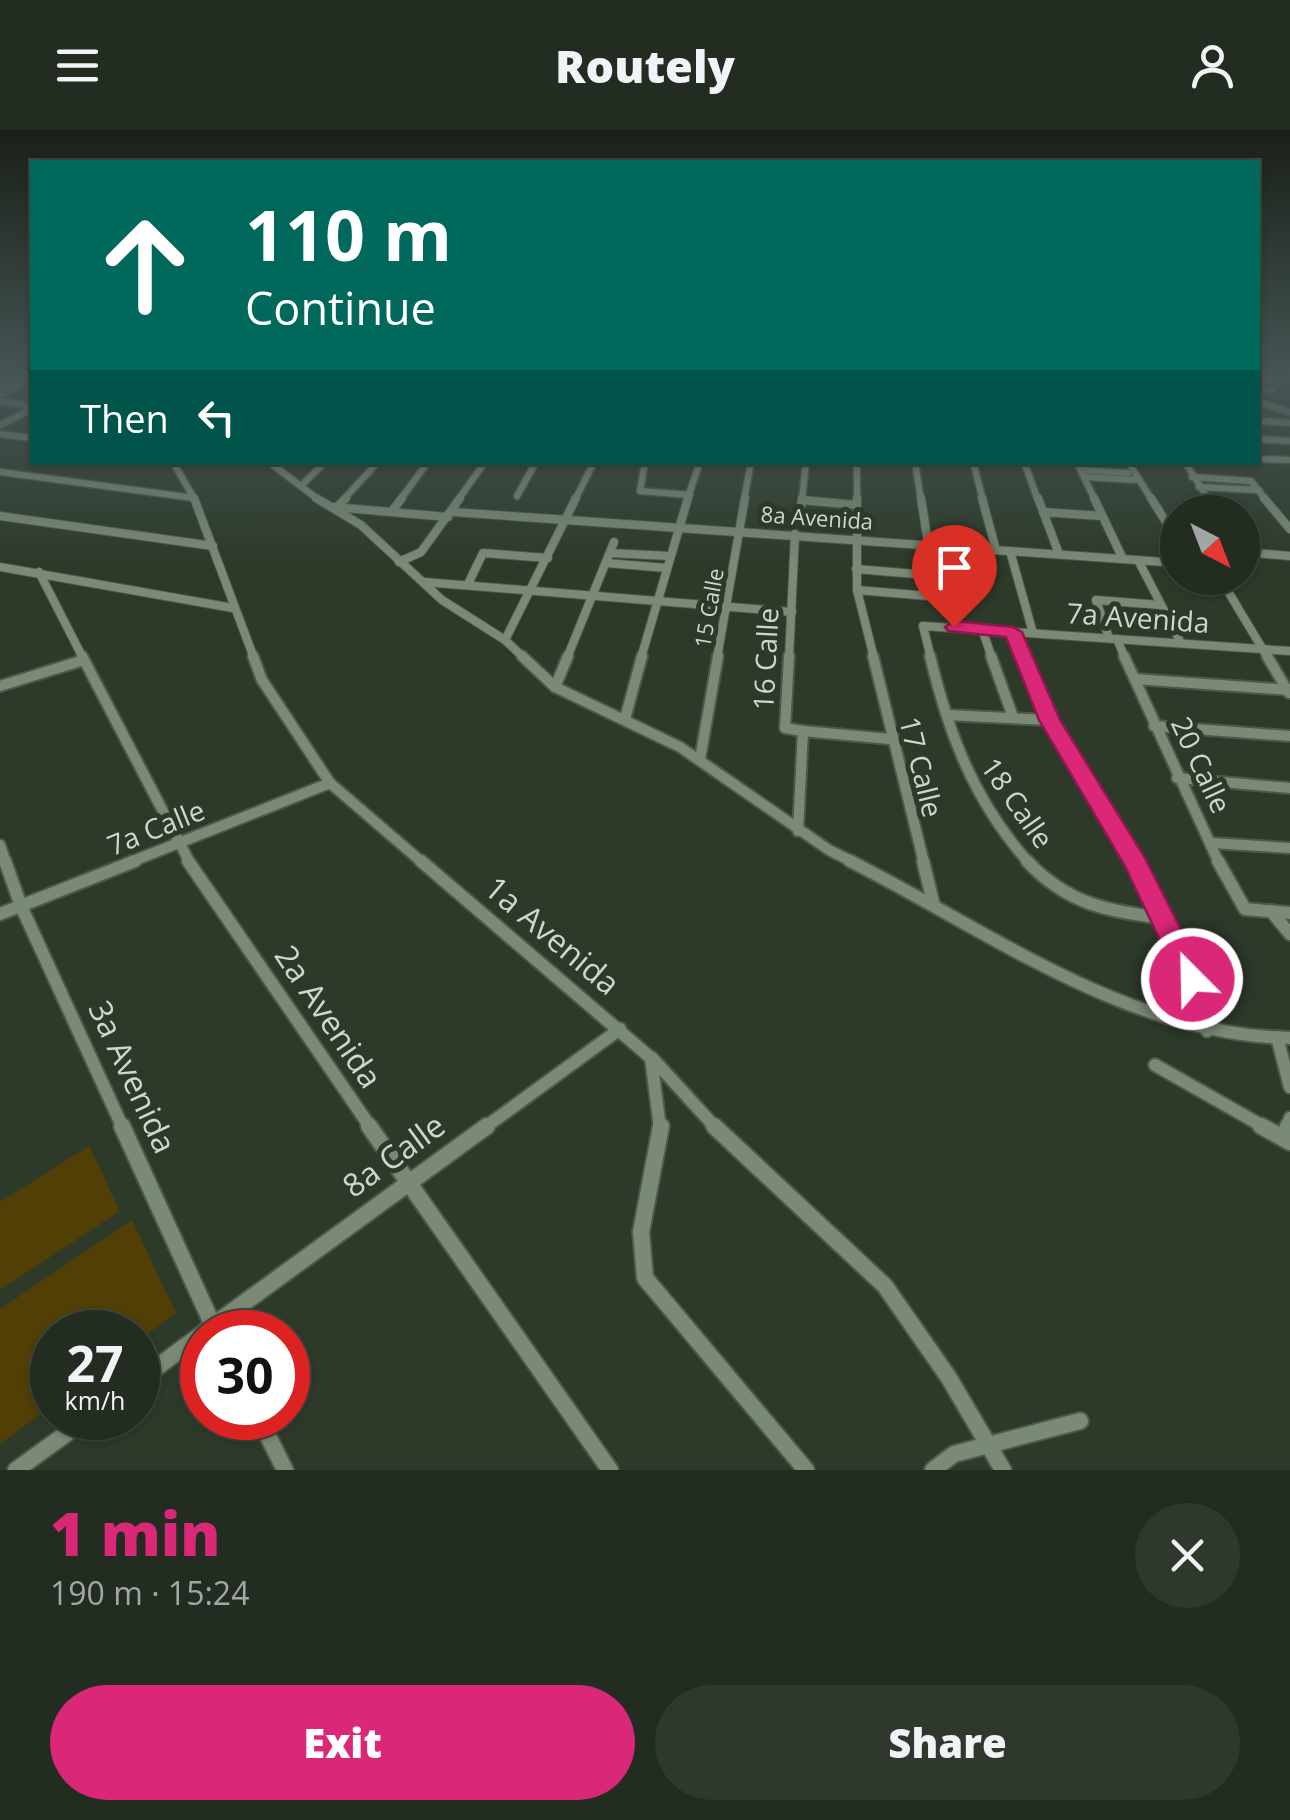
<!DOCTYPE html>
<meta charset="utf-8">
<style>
body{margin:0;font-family:"Open Sans",sans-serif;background:#2e382d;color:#f1f3f6;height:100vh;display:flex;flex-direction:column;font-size:38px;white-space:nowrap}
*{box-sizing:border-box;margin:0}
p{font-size:32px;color:#a2a7a5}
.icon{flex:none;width:55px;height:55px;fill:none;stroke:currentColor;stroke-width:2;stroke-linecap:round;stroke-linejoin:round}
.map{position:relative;height:1340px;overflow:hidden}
.drawer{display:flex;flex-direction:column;background:#222c20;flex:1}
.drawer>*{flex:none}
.guide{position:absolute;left:30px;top:30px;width:1230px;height:305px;border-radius:0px;box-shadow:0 2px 8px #0004,0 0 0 2px #3f483e;background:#00695c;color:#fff;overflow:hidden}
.needle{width:65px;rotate:138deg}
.tools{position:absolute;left:1160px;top:365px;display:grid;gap:20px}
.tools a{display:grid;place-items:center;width:100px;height:100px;border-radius:50%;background:#222c20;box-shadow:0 2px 8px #0004,0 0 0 2px #3f483e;font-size:50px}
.speed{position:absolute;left:30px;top:1180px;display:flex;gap:20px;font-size:50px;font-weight:700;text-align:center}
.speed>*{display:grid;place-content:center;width:130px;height:130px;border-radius:50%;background:#222c20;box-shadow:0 2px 8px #0004,0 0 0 2px #3f483e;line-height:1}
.speed small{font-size:25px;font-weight:400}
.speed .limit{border:15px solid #d22;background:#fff;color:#111}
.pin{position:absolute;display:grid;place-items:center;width:85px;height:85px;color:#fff;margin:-102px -42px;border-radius:50% 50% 50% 0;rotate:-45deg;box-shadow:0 0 10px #0007}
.pin .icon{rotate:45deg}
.me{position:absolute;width:110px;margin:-55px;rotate:337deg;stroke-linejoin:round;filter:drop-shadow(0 0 8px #0008)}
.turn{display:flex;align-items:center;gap:35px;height:210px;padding:0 50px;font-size:45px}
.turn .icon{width:130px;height:130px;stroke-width:2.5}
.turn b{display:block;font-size:70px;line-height:85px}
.then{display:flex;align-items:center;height:95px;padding:0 50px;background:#0003;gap:20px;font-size:38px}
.round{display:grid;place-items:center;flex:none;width:105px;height:105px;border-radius:52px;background:#2e382d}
.summary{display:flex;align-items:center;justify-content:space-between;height:170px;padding:0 50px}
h1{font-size:60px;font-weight:800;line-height:75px;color:#db2777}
.action{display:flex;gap:20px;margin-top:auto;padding:20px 50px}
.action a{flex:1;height:115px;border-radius:60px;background:#db2777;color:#fff;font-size:40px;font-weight:800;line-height:115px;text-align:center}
.action a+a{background:#2e382d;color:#f1f3f6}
header{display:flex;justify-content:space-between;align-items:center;height:130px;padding:0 50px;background:#222c20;font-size:45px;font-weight:800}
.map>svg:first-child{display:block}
</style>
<header><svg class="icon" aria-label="menu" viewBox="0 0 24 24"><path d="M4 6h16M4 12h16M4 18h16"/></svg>Routely<svg class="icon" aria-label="person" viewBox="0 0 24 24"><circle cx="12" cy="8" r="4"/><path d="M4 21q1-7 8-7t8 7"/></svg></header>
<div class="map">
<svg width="1290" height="1340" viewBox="0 0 1290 1340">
<rect width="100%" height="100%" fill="#2d3a2a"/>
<!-- green -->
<g fill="#513f06">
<polygon points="89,1016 120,1081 0,1160 0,1072"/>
<polygon points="132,1090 176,1183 138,1211 138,1202 52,1202 52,1275 0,1314 0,1179"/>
</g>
<!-- building -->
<polygon fill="#61644f" points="1267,247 1290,247 1290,252 1276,259 1258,254"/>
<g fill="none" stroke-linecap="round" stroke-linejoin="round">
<!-- minor-far4 casing -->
<g stroke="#4c584a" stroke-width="9">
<g id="minor-far4">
<polyline points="1258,257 1272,260"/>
<polyline points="0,271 32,276"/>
<polyline points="1258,272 1290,282"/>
<polyline points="1258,291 1290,293"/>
<polyline points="0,295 32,279"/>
<polyline points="0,304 32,308"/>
<polyline points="1258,309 1290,311"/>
<polyline points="1258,329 1290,330"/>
<polyline points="173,332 195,370"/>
<polyline points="269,332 319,370"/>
<polyline points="645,332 640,361 690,365"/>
<polyline points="857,332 857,370"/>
<polyline points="915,332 921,370"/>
<polyline points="973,332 983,370"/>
<polyline points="1024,332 1038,370"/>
<polyline points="1128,332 1152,370"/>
<polyline points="1185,332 1209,370"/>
<polyline points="1078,335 1095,370"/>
<polyline points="1081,340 1128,343"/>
<polyline points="0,342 194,368"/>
<polyline points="1085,347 1138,350"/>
<polyline points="1192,347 1251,351 1266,370"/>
<polyline points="301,356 325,332"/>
<polyline points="1199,357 1259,360"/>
<polyline points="517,366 536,332"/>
<polyline points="343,370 378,332"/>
<polyline points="400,370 428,332"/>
<polyline points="458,370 485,332"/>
<polyline points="575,370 594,332"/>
<polyline points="687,370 700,332"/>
<polyline points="744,370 751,332"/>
<polyline points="802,370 806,332"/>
</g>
</g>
<!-- minor-far3 casing -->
<g stroke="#4c584a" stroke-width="10">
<g id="minor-far3">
<polyline points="194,368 254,528"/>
<polyline points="316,368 361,395 442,470 505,510 524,528"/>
<polyline points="857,368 857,460 874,528"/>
<polyline points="921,368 928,413"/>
<polyline points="982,368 996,420"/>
<polyline points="1038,368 1059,424"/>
<polyline points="1094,368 1123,429"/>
<polyline points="1151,368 1178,411"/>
<polyline points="1208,368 1217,382"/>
<polyline points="1264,368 1290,399"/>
<polyline points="802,370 857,375"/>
<polyline points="334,377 448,387"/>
<polyline points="337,377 346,368"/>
<polyline points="392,381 402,368"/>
<polyline points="453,382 1178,433"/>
<polyline points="1043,382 1102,386"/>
<polyline points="800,384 802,368"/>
<polyline points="0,386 213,416"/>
<polyline points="1010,421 1033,503"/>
<polyline points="1242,422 1290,426"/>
<polyline points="610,423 669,426"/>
<polyline points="1138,430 1181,513"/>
<polyline points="399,432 421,422 460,368"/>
<polyline points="606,433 667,438"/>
<polyline points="0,437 233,478"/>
<polyline points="856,439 951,447"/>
<polyline points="39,442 83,528"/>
<polyline points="1220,448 1268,528"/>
<polyline points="424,452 792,482"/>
<polyline points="468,454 483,423 548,428"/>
<polyline points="857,460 952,468"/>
<polyline points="982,499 992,528"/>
<polyline points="1013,502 1023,528"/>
<polyline points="1109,508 1096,470 1160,475"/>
<polyline points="1117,509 1125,528"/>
<polyline points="505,510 576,368"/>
<polyline points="567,528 614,412"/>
<polyline points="641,528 688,368"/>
<polyline points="717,528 745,368"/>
<polyline points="789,528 795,404"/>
<polyline points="931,528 923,496 1290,521"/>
</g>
</g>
<!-- minor-far2 casing -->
<g stroke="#4c584a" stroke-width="14">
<g id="minor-far2">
<polyline points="82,526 190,733"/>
<polyline points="253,526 262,550 330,653 423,733"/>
<polyline points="522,526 555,557 680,617 829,720 855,733"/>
<polyline points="789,526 785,598 803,601 798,701"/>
<polyline points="873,526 924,733"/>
<path d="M 930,526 C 949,605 974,671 1029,733"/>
<polyline points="991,526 1013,587"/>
<polyline points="1022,526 1051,594 1134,733"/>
<polyline points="1124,526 1219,733"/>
<polyline points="1267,526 1289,563"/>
<polyline points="1135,549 1290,560"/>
<polyline points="0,556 84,530"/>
<polyline points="555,557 568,526"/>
<polyline points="947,585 1049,590"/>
<polyline points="625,589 642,526"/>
<polyline points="1154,596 1290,606"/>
<polyline points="803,601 890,609"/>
<polyline points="700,629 718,526"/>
<polyline points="1177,648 1290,658"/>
<polyline points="1211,713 1290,718"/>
<polyline points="0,715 6,733"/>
<polyline points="128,733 330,653"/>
</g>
</g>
<!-- minor-far1 casing -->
<g stroke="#4c584a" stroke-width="16">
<g id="minor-far1">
<polyline points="5,731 21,776 123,998"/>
<polyline points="188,731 371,998"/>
<polyline points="421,731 651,928 660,998"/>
<path d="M 850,731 C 991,802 1127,905 1290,908"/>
<polyline points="923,731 933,772"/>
<path d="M 1027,731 C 1067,774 1109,782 1165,788"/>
<polyline points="1132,731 1177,818 1207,901"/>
<polyline points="1218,731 1245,779 1290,783"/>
<polyline points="1271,781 1290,804"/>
<polyline points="0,784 135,731"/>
<polyline points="1277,907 1290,957"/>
<polyline points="652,928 716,998"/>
<polyline points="1155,935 1266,998"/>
<polyline points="484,998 620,899"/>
<polyline points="1288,998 1290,988"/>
</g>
</g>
<!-- minor casing -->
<g stroke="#4c584a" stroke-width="20">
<g id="minor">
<polyline points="122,996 216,1202"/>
<polyline points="369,996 610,1340"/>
<polyline points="661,996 641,1102 645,1148 806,1340"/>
<polyline points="714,996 885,1156 949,1248 1003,1340"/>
<polyline points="1261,996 1290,1012"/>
<polyline points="1285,1009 1288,996"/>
<polyline points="204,1202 487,996"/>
<polyline points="138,1251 202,1204"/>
<polyline points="259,1288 285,1340"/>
<polyline points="16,1340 88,1288"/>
<polyline points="933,1340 954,1324 1080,1291"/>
</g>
</g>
<!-- tertiary casing -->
<g stroke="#4c584a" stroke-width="3">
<polygon id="tertiary" points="5,252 8,257 0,259 0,253"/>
</g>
<!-- trunk casing -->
<g stroke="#4c584a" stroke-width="3">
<polygon id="trunk" points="26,247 32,247 32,254 0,268 0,259"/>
</g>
<!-- minor-far4 -->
<use href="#minor-far4" stroke="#7b8a77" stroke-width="6"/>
<!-- minor-far3 -->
<use href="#minor-far3" stroke="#7b8a77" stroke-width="8"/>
<!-- minor-far2 -->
<use href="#minor-far2" stroke="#7b8a77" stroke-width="10"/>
<!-- minor-far1 -->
<use href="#minor-far1" stroke="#7b8a77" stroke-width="12"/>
<!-- minor -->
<use href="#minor" stroke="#7b8a77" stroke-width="16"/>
<!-- tertiary -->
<use href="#tertiary" fill="#7b8a77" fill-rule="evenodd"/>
<!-- trunk -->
<use href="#trunk" fill="#509c7a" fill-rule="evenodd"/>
</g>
<!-- sky -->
<linearGradient id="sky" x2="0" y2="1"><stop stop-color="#192017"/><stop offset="0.57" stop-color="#465555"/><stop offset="1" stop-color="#465555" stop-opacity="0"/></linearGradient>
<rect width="1290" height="434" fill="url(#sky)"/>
<!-- route -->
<polygon fill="#db2777" stroke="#8e194d" stroke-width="2.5" points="954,491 1013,497 1022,502 1060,590 1145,728 1206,849 1202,857 1192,860 1182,857 1125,736 1039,590 1006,507 948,501 945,497"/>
<g text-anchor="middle" stroke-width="10" stroke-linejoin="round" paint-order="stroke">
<!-- far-street labels -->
<g font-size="22" fill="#ced7cc" stroke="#2d3a2a">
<text transform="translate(817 388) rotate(4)" y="8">8a Avenida</text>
<text transform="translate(709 478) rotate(-80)" y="8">15 Calle</text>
</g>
<!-- street labels -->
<g font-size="28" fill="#ced7cc" stroke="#2d3a2a">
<text transform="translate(1138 488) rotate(4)" y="10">7a Avenida</text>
<text transform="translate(766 529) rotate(-87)" y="10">16 Calle</text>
<text transform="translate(1201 635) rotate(65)" y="10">20 Calle</text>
<text transform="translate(921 637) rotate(76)" y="10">17 Calle</text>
<text transform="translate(1017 673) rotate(55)" y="10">18 Calle</text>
<text transform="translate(156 698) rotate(-22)" y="10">7a Calle</text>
</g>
<!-- near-street labels -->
<g font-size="32" fill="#ced7cc" stroke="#2d3a2a">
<text transform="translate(552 806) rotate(40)" y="11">1a Avenida</text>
<text transform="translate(328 887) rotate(56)" y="11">2a Avenida</text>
<text transform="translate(132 947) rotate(65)" y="11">3a Avenida</text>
<text transform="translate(394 1026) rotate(-36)" y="11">8a Calle</text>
</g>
</g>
</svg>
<div class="tools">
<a><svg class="needle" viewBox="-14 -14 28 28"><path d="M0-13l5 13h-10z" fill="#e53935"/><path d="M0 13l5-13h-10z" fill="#a2a7a5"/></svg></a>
</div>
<div class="speed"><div>27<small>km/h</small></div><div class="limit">30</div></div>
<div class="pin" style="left:954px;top:497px;background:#d93025"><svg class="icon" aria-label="arrive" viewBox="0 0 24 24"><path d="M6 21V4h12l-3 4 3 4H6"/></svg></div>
<svg class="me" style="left:1192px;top:849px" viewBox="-20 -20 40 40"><circle r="17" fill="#db2777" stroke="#fff" stroke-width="3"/><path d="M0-11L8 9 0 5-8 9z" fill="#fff"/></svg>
<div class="guide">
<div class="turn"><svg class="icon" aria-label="ahead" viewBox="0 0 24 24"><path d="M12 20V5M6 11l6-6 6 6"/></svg><div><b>110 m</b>Continue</div></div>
<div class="then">Then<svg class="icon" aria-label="left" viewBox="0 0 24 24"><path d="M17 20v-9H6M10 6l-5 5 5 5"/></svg></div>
</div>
</div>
<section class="drawer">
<div class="summary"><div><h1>1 min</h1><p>190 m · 15:24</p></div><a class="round"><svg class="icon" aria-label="close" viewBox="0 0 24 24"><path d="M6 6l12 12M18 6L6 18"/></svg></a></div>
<div class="action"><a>Exit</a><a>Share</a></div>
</section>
